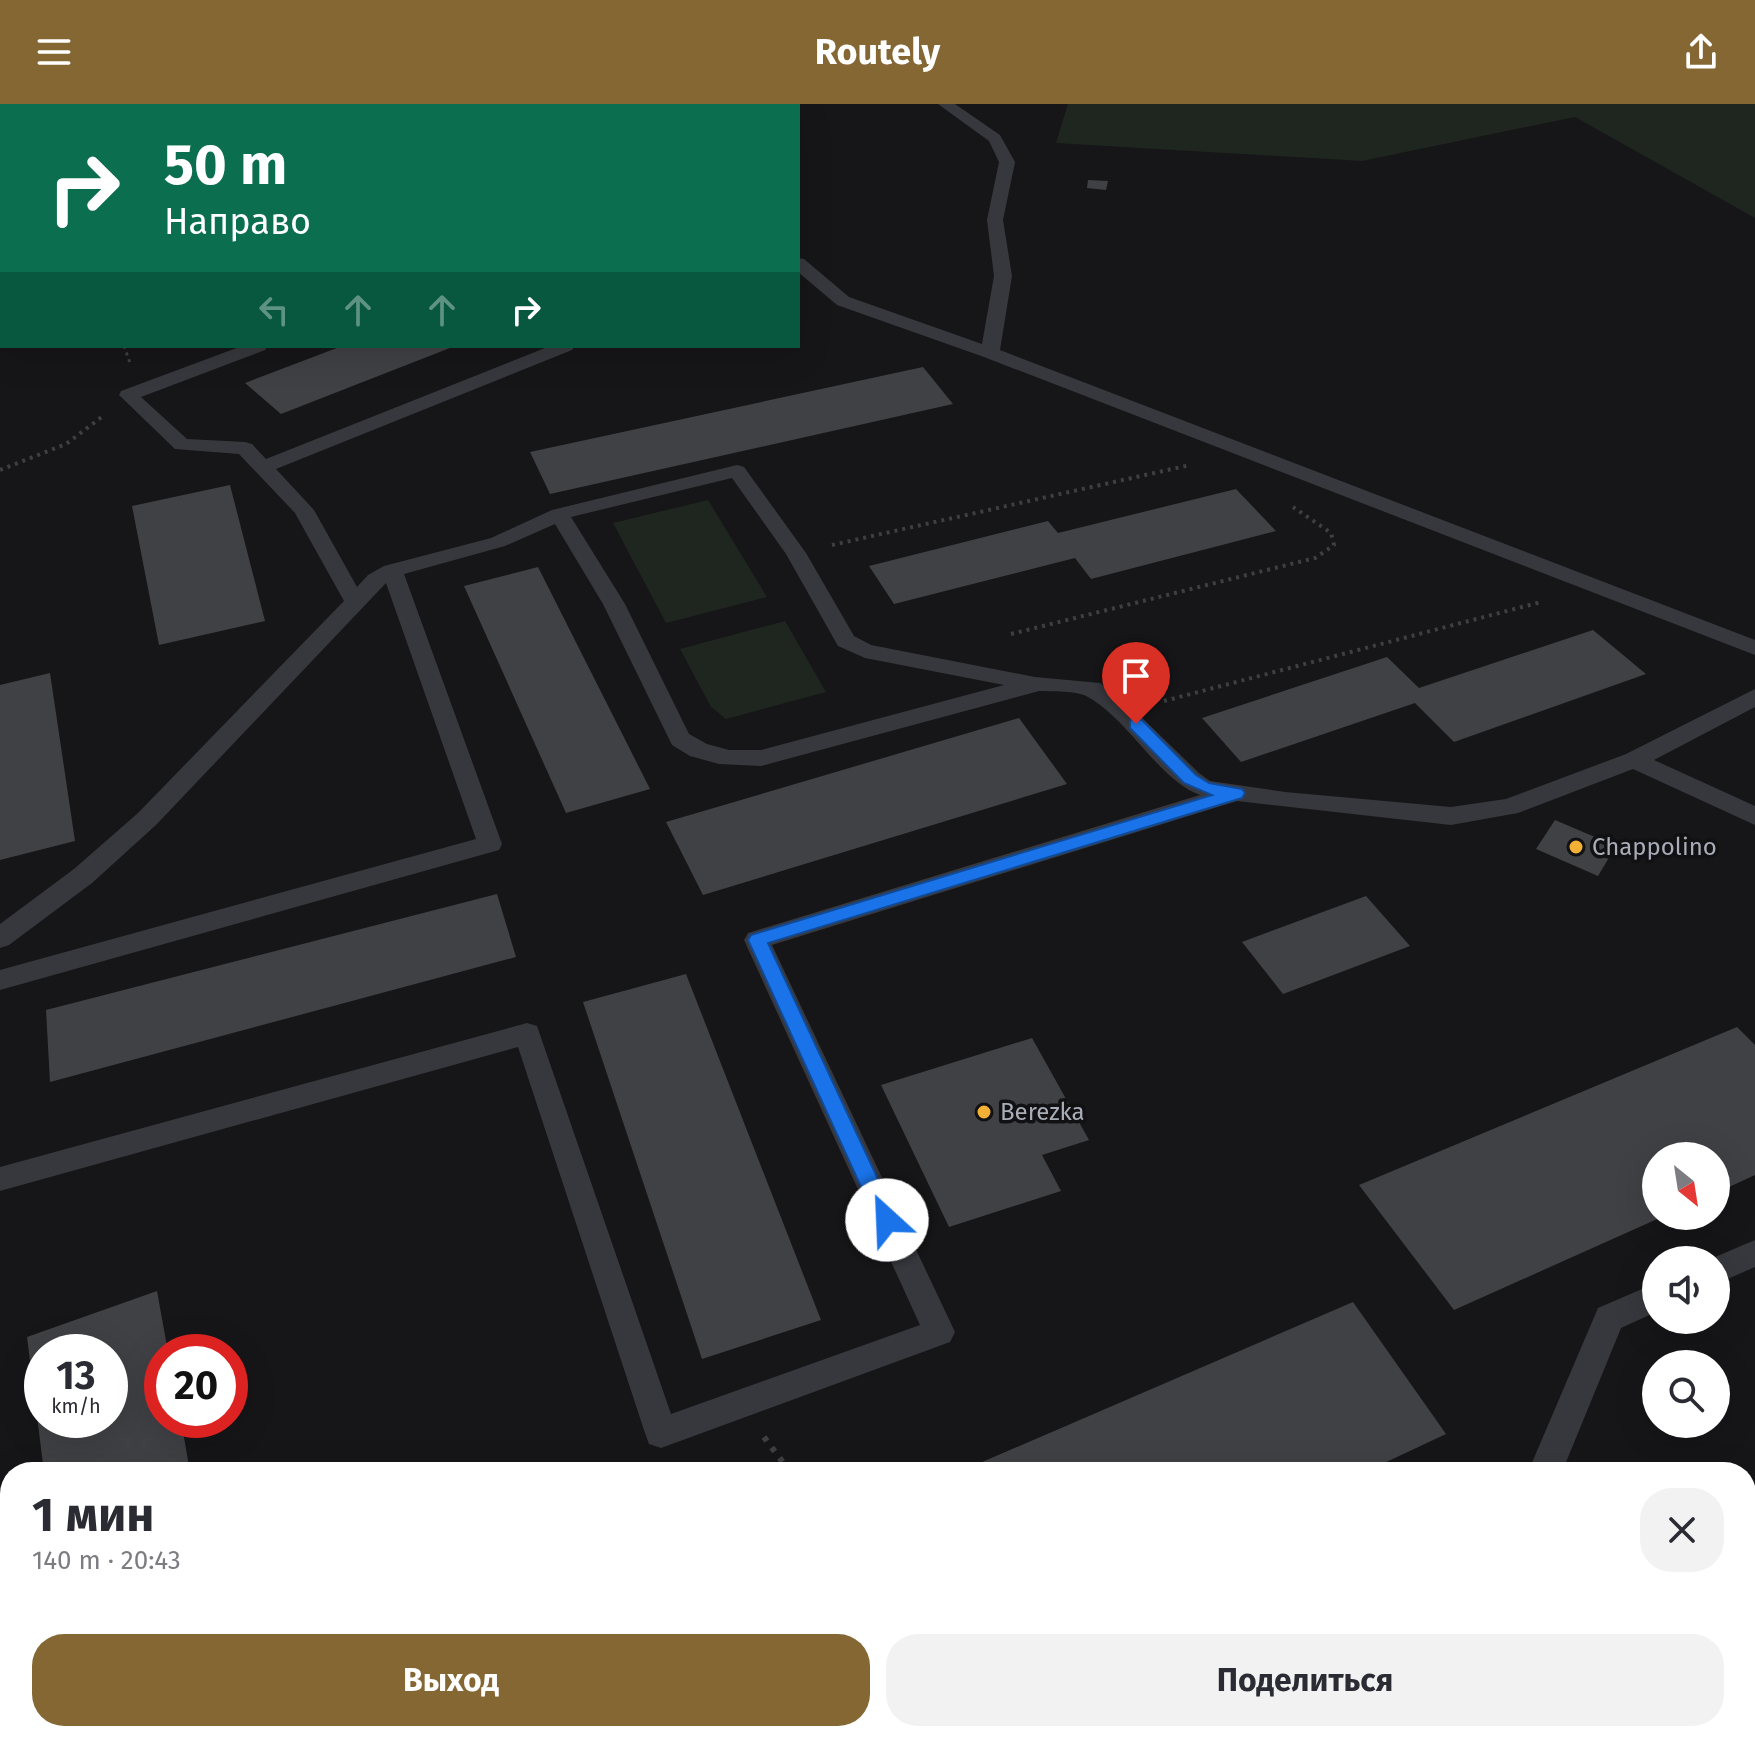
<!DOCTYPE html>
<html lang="ru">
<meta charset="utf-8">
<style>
body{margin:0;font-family:"Fira Sans",sans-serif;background:#f2f2f3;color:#2b2b33;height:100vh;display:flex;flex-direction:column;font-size:30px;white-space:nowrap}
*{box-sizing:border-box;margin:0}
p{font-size:26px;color:#7c7c81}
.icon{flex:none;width:44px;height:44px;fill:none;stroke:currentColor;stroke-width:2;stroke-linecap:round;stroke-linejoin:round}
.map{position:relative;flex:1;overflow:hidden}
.sheet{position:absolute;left:0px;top:1358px;width:1756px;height:280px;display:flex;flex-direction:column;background:#fff;border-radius:32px 32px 0 0;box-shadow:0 8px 32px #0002}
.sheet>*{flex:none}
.banner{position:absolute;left:0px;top:0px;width:800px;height:244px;box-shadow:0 8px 32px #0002;background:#0b6e4f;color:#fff;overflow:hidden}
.needle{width:52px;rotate:150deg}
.controls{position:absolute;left:1642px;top:1038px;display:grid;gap:16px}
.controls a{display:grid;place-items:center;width:88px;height:88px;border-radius:50%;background:#fff;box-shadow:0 8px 32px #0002;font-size:40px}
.speed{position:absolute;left:24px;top:1230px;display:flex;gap:16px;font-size:40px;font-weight:700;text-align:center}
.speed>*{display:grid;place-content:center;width:104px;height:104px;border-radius:50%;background:#fff;box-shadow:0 8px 32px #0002;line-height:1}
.speed small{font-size:20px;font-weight:400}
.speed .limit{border:12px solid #d22;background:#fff;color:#111}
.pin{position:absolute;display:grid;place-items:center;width:68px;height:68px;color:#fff;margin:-82px -34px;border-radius:50% 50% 50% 0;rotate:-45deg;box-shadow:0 0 8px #0007}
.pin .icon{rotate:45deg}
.me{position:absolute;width:88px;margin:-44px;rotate:335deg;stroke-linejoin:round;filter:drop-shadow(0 0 6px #0008)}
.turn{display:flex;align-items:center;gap:28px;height:168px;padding:0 32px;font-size:36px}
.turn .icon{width:104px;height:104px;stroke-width:2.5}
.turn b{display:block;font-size:56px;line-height:68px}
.lanes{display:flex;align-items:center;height:76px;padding:0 32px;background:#0003;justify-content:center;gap:40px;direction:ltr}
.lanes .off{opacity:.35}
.round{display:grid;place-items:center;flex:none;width:84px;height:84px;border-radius:32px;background:#f2f2f3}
.headline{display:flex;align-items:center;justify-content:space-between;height:136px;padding:0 32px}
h1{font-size:48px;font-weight:700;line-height:60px}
.action{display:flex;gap:16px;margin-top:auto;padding:16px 32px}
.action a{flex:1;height:92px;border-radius:32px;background:#856733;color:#fff;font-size:32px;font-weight:700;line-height:92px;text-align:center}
.action a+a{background:#f2f2f3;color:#2b2b33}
header{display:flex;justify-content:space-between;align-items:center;height:104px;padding:0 32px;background:#856733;color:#fff;font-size:36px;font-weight:700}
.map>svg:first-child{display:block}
</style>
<header><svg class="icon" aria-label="menu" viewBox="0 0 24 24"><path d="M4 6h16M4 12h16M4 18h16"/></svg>Routely<svg class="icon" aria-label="share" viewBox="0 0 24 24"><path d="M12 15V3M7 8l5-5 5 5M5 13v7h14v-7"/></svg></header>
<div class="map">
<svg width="1755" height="1638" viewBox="0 0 1755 1638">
<rect width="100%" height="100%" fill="#161618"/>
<!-- green -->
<g fill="#1e261f">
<polygon points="0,0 609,0 2,2 0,238"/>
<polygon points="1068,0 1755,0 1755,114 1575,13 1362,57 1056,39"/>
<polygon points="708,396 767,493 666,519 613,419"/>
<polygon points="785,517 826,588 726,615 711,603 680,545"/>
</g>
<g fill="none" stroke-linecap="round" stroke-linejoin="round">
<!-- stream -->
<g fill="#2c353c" fill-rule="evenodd">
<polygon points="411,0 421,0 409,2"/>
<polygon points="0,236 2,236 2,242 5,242 0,243"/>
</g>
</g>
<!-- building -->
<g fill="#404145" fill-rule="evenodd">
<polygon points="1088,76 1108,77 1106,86 1087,84"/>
<polygon points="342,242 455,242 281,310 245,279"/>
<polygon points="923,263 953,300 550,390 530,348"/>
<polygon points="230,381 265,517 159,541 132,402"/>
<polygon points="1236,385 1276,427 1091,475 1075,454 894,500 869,462 1048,417 1058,429"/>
<polygon points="538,463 650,685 566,709 464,482"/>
<polygon points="1593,526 1646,570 1454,638 1415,599 1241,658 1202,614 1387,553 1419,584"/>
<polygon points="50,569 75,737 0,756 0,581"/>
<polygon points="1019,614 1067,680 703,791 666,718"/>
<polygon points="1555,716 1616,742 1598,772 1536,745"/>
<polygon points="497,790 516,853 50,978 46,906"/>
<polygon points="1366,792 1410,842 1283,890 1242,838"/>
<polygon points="686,870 821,1216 702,1255 583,898"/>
<polygon points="1737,923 1755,941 1755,1071 1716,1089 1716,1052 1656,1052 1656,1112 1664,1112 1454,1206 1359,1081"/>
<polygon points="1032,934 1089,1036 1042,1051 1061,1087 949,1123 881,981"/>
<path d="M 157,1187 L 168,1248 L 162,1248 L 162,1316 L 181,1316 L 190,1368 L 44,1368 L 27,1233 ZM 42,1248 L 110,1248 L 110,1316 L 42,1316 Z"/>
<polygon points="1353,1198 1446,1330 1365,1368 959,1368"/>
<polygon points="76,1628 238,1628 239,1638 77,1638"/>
<polygon points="784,1628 939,1628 944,1638 763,1638"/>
</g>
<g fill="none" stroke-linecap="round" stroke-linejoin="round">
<!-- path-far2 -->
<g stroke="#3d3f44" stroke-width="3" stroke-dasharray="3 4" stroke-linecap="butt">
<polyline points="207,2 210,0"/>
<polyline points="124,242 130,259"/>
</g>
<!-- path-far1 -->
<g stroke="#3d3f44" stroke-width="4" stroke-dasharray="3 5" stroke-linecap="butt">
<polyline points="0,366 66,340 103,312"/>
<polyline points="832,441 1190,361"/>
<polyline points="1011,530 1315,454 1334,441 1331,429 1293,403"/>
<polyline points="1164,597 1541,498"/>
</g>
<!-- path -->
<g stroke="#3d3f44" stroke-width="6" stroke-dasharray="5 8" stroke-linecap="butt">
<polyline points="764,1333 790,1368"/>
<polyline points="1043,1628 1059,1638"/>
</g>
<!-- lane -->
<g fill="#37383d" fill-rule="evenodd">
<polygon points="938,0 955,0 1000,31 1015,58 1003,116 1012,172 1000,246 1755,536 1755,551 984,253 837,201 798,168 798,154 804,155 849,193 982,240 994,172 987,116 999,58 989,37"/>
<path d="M 242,242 L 268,242 L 265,246 L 141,293 L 187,335 L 245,338 L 252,340 L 266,355 L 550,242 L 575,242 L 572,246 L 276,365 L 314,406 L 357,483 L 368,471 L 384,462 L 491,434 L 552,406 L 737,361 L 744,363 L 806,449 L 854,532 L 871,541 L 1035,573 L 1100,579 L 1131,603 L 1199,669 L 1210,677 L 1285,688 L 1451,703 L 1506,695 L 1626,650 L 1755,585 L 1755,603 L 1654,656 L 1755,702 L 1755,721 L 1633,665 L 1518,709 L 1451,721 L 1237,697 L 772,841 L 955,1228 L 950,1238 L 661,1344 L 649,1340 L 645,1329 L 518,943 L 0,1087 L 0,1063 L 527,919 L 537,922 L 671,1310 L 920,1221 L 744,836 L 748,829 L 1200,691 C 1160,677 1128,615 1088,593 C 1076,586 1053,588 1039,587 L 761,662 L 719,660 L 690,652 L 672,641 L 603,500 L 555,420 L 505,442 L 404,470 L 502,740 L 499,746 L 0,886 L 0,866 L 476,735 L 386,479 L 156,721 L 92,779 L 9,841 L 0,844 L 0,820 L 74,765 L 138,709 L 344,497 L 295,409 L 239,350 L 175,345 L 119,291 L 121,287 ZM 732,374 L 786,450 L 838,542 L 865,554 L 1004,581 L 761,646 L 729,646 L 707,640 L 689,630 L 625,500 L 571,413 Z"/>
<polygon points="1755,1136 1755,1163 1716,1180 1716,1156 1708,1156"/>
<polygon points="1656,1179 1656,1208 1621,1224 1562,1368 1528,1368 1598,1204"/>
<polygon points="1165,1628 1215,1628 1211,1638 1160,1638"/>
<polygon points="1233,1628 1271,1628 1276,1638 1237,1638"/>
</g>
</g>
<!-- route -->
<polygon fill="#1a73e8" stroke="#114b97" stroke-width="2" points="1136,615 1142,616 1196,671 1209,679 1242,685 1245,689 1242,694 768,839 897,1116 894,1122 887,1125 879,1122 748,836 751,831 1212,691 1184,679 1130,624 1130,616"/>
<!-- markers -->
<g fill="#f2b134" stroke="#111113" stroke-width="3">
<circle cx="1576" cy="743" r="8"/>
<circle cx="984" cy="1008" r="8"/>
</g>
<g text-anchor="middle" stroke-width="7" stroke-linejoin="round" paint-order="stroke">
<!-- poi labels -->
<g font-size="24" fill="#a8adb8" stroke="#111113" text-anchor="start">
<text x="1592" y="751">Chappolino</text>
<text x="1000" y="1016">Berezka</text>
</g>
</g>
</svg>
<div class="controls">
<a><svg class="needle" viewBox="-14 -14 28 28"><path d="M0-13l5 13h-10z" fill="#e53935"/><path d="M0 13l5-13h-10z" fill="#7c7c81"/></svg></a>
<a><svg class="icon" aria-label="sound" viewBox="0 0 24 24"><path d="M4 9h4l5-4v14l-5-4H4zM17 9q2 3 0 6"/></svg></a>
<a><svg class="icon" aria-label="search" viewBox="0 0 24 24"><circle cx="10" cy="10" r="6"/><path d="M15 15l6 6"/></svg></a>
</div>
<div class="speed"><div>13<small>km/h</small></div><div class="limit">20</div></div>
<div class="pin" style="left:1136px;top:620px;background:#d93025"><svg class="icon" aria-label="arrive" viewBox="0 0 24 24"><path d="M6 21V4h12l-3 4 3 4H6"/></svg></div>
<svg class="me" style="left:887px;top:1116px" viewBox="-20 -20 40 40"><circle r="19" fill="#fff"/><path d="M0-13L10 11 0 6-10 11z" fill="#1a73e8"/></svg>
<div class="banner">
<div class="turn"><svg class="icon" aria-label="right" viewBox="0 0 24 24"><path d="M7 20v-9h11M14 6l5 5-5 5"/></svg><div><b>50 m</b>Направо</div></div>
<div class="lanes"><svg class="icon off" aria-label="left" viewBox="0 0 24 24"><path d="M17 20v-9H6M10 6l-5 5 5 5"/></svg><svg class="icon off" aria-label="ahead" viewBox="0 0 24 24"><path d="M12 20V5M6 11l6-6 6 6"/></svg><svg class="icon off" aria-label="ahead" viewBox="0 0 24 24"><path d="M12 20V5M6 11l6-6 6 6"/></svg><svg class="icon" aria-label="right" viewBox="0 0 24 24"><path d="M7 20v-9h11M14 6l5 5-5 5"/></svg></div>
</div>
<section class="sheet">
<div class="headline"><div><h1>1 мин</h1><p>140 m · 20:43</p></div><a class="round"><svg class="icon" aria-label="close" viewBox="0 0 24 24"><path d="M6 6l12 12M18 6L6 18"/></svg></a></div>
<div class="action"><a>Выход</a><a>Поделиться</a></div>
</section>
</div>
